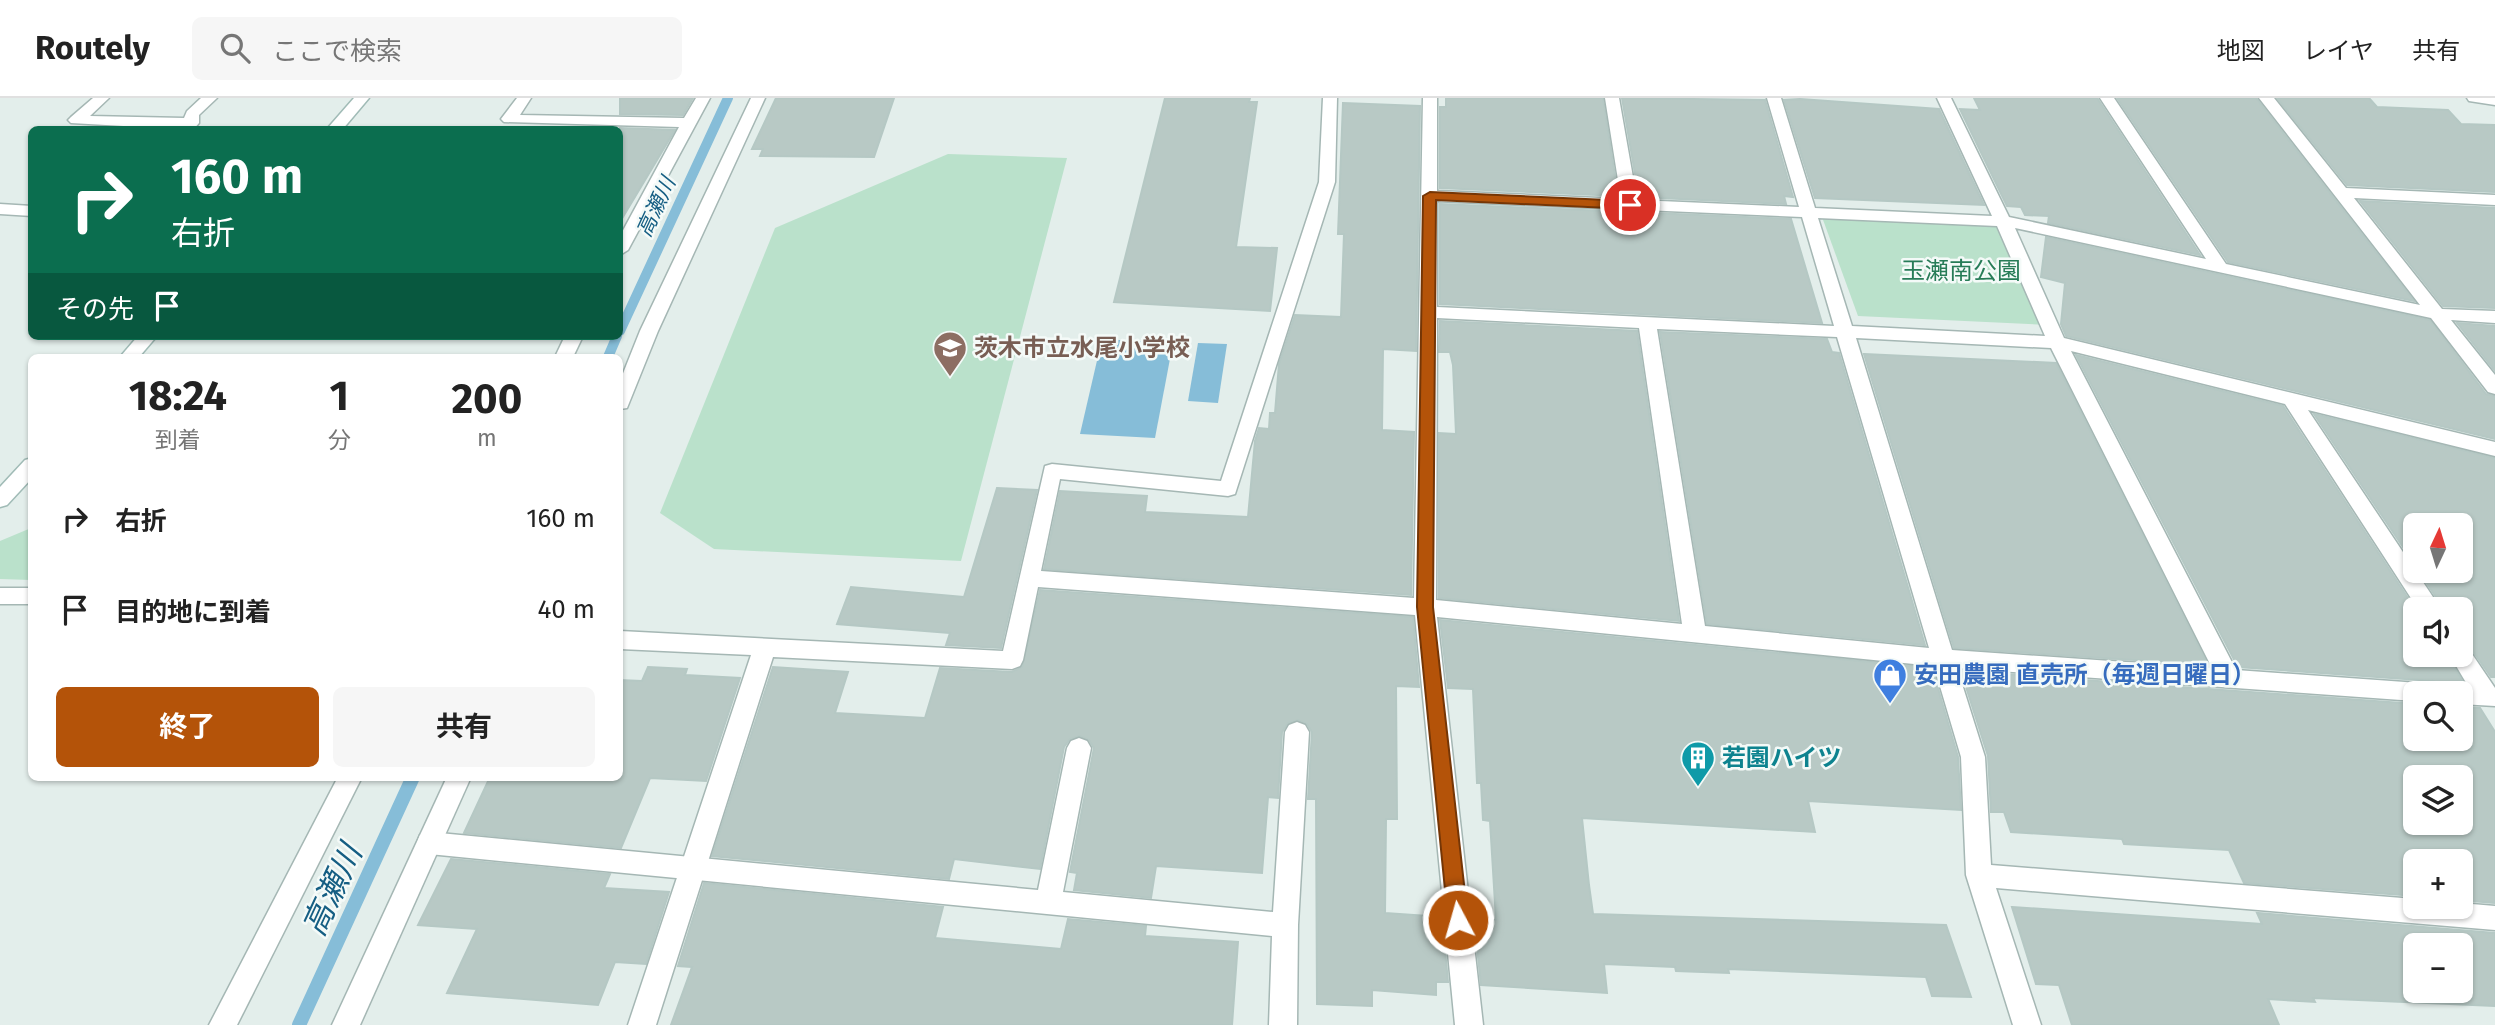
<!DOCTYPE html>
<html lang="ja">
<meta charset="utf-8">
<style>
body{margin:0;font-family:"Fira Sans","Noto Sans JP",sans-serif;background:#f6f6f6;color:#222;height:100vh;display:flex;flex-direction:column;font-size:26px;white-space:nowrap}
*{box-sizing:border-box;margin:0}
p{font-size:23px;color:#767676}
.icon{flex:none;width:38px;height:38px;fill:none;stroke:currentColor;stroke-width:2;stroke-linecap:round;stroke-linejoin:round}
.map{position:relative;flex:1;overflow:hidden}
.panel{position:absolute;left:28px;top:256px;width:595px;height:427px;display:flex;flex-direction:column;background:#fff;border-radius:10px;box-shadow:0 2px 5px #0004}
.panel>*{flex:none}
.hud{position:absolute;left:28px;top:28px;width:595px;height:214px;border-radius:10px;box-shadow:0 2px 5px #0004;background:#0b6e4f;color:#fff;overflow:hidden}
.needle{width:46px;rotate:4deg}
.buttons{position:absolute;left:2403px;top:415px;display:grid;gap:14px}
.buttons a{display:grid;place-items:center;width:70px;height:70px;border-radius:10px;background:#fff;box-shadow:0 2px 5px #0004;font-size:35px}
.pin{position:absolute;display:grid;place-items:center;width:60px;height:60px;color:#fff;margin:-30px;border:4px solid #fff;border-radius:50%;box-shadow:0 2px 7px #0007}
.me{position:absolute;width:77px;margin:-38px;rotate:354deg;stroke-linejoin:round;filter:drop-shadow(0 0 5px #0008)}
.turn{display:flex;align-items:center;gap:24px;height:147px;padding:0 28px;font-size:32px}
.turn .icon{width:91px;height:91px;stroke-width:2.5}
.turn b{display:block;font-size:49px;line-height:60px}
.then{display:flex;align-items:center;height:66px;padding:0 28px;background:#0003;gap:14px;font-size:26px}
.eta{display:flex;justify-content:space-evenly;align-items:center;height:119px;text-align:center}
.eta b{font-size:42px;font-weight:700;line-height:49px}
.cta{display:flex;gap:14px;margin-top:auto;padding:14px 28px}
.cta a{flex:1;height:80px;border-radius:10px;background:#b45309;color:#fff;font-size:28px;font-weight:700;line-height:80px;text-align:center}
.cta a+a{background:#f6f6f6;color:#222}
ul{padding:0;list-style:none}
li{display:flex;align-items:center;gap:21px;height:91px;padding:0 28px}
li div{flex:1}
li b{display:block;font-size:26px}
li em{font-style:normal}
header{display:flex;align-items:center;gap:42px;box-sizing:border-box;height:98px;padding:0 35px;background:#fff;border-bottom:2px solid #e0e0e0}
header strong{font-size:33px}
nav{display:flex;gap:38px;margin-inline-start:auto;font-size:24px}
.search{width:490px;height:63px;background:#f6f6f6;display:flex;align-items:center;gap:18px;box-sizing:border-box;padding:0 24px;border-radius:10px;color:#767676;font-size:26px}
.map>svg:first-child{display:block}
</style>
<header>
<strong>Routely</strong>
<div class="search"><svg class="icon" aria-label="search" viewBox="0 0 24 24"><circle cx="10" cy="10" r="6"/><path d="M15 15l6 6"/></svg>ここで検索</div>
<nav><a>地図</a><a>レイヤ</a><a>共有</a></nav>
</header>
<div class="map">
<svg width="2495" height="927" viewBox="0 0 2495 927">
<rect width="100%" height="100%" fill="#e3eeeb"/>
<!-- green -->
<g fill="#bae1cb">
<polygon points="948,56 1067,60 961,463 714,451 660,415 775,130"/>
<polygon points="1822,119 1999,126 2049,227 1858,218"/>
<polygon points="31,430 31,482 0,481 0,443"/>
</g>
<!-- water -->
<g fill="#86bdd8">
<polygon points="1102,241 1173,245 1155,340 1080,336"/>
<polygon points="1198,245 1227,246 1218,305 1188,303"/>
</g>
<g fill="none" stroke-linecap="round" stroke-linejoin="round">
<!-- stream-far1 -->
<g stroke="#86bdd8" stroke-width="10">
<polyline points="620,233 728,0"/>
<polyline points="608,259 617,238"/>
</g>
<!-- stream -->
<polyline stroke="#86bdd8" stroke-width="14" points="299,927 413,679"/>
</g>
<!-- building -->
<g fill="#b8c9c5" stroke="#b5c8c4" stroke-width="2" fill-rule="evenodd">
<polygon points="620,0 693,0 683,17 620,16"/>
<polygon points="776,0 894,0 874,59 760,58 763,51 752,51"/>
<polygon points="1165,0 1250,0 1249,4 1257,4 1236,149 1277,150 1270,213 1114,204"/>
<polygon points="1446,0 1603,0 1618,98 1440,90 1440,9 1446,9"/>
<polygon points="1622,0 1765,2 1793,99 1784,98 1786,106 1639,99"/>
<polygon points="1974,0 2097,0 2200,157 2048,125 2049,118 2025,117 2021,109 2007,108 1960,11 1980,12"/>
<polygon points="2117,0 2256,0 2414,203 2228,164"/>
<polygon points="2277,0 2369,0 2377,9 2448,12 2461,26 2495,27 2495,94 2347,87"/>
<polygon points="1800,1 1939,11 1984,107 1815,100 1784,2"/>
<polygon points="1343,5 1420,8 1416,253 1383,251 1382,332 1414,334 1411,497 1044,471 1060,393 1147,398 1145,414 1248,419 1255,343 1259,330 1269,331 1270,315 1275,315 1279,266 1295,217 1341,219 1344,136 1338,136"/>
<polygon points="620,30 675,32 620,124"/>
<polygon points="2360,103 2495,110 2495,210 2443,208"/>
<polygon points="1440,106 1791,121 1822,225 1440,206"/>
<polygon points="2046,139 2430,222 2486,296 2495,298 2495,341 2066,238 2061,226 2065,185 2041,179"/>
<polygon points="1440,223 1637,233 1679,523 1439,500 1439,335 1456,336 1453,267 1450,254 1439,254"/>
<polygon points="2457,225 2495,228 2495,273"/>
<polygon points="1660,234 1827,241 1832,254 1839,255 1925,547 1707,526"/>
<polygon points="1864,256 2056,265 2208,567 1954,550"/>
<polygon points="2076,257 2283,308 2415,511 2415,556 2447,556 2464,586 2452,587 2446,595 2443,587 2433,583 2238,569"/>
<polygon points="2314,316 2495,360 2495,579 2491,579 2470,549 2460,545 2460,511 2444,511 2418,472 2460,472 2460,427 2415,427 2415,467"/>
<polygon points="997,390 1037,392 1001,550 946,547 950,535 837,526 851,489 964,499"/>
<polygon points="1040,492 1413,519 1419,589 1396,588 1397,721 1386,721 1385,815 1442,819 1448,884 1436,884 1436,897 1372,892 1372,908 1317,906 1316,701 1308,701 1312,634 1307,626 1298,622 1288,625 1282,634 1278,700 1268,699 1262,775 1156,768 1151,800 1074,792 1077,775 1070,774 1094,650 1089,642 1080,638 1070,641 1064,649 1040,771 954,761 949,781 712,758 773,569 848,574 835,615 925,620 940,570 1012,574 1022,569"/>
<polygon points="1440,522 1932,570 1958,659 1961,712 1808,703 1815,734 1582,720 1589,787 1593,816 1946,827 1971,899 1932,898 1926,879 1728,871 1729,875 1676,873 1675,869 1604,866 1607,895 1481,887 1474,821 1496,822 1490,723 1483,722 1481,685 1477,685 1473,591 1448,590"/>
<polygon points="648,569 687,571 685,577 740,580 706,683 650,680 621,750 464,735 490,679 620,679 620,582 642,583"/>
<path d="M 1961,573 L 2415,606 L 2415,640 L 2460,640 L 2460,609 L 2480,610 L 2495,634 L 2495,805 L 2460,802 L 2460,763 L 2415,763 L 2415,798 L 2244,785 L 2229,752 L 2124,746 L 2122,741 L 2011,734 L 2004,714 L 1991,714 L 1988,658 ZM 2415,679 L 2460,679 L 2460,724 L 2415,724 Z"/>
<polygon points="451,761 610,776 604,790 669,794 646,866 615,864 598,907 447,895 477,831 418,827"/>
<polygon points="704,785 943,809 935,840 1061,851 1068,821 1146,828 1145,838 1238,844 1232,927 671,927 692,869 678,868"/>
<path d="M 2012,809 L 2262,826 L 2257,815 L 2495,835 L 2495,908 L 2313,900 L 2315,904 L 2268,901 L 2279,927 L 2072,927 L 2059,887 L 2036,886 ZM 2415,847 L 2460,847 L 2460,892 L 2415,892 Z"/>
</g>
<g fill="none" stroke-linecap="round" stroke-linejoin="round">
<!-- lane casing -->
<g stroke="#a5b7b4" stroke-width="3">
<polygon id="lane" points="1297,624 1305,627 1309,634 1298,827 1297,927 1269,927 1272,838 429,756 420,753 417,745 420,737 429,734 1038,792 1067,650 1071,643 1079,640 1087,643 1091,650 1063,794 1273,814 1285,634 1289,627"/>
</g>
<!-- street casing -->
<g stroke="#a5b7b4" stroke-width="3">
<g id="street">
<polygon points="93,0 109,0 90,18 184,20 187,13 201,0 217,0 199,17 199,25 193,32 71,25 68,22 71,19"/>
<polygon points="517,0 531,0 520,17 684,20 696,0 710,0 628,152 620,157 620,138 679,29 504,24 501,21"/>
<polygon points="751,0 765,0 658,233 629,305 627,310 620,311 620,283 640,233"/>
<path d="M 1323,0 L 1337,0 L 1335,84 L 1235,396 L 1228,398 L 1060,381 L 1041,473 L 1414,500 L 1423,0 L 1437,0 L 1437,93 L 1621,101 L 1605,0 L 1619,0 L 1637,102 L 1799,109 L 1767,0 L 1781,0 L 1815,110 L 1992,118 L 1937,0 L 1951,0 L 2009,119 L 2206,161 L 2100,0 L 2114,0 L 2226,166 L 2420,207 L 2259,0 L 2274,0 L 2346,90 L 2495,97 L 2495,107 L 2354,100 L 2442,211 L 2495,213 L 2495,225 L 2451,222 L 2495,277 L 2495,296 L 2488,294 L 2431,220 L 2015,130 L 2064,240 L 2495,344 L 2495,358 L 2308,312 L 2441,511 L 2418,511 L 2285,306 L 2071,253 L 2236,572 L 2433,586 L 2441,588 L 2444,595 L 2415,595 L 2415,603 L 1957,570 L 1985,659 L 1991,767 L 2415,801 L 2415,808 L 2460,808 L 2460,805 L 2495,808 L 2495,832 L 1996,790 L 2041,927 L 2013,927 L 1966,777 L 1961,659 L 1934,568 L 1437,519 L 1483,927 L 1455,927 L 1415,517 L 1038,489 L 1023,562 L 1020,568 L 1012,571 L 773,559 L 656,927 L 628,927 L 751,557 L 620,551 L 620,533 L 1003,553 L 1045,368 L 1052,366 L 1221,383 L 1319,84 ZM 1437,103 L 1802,119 L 1834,228 L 1437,209 ZM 1818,120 L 1997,128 L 2045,238 L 1852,228 ZM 1437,220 L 1639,230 L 1682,526 L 1436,502 ZM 1657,231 L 1837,239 L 1929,550 L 1705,528 ZM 1856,240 L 2051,250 L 2212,570 L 1952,552 Z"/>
<polygon points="2467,0 2495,0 2495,7 2469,3"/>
<polygon points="0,106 32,108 32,118 0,116"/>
<polygon points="565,238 583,238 573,259 555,259"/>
<rect x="0" y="490" width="32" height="16"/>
<polygon points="2460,547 2468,550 2495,590 2495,608 2460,606 2460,595 2450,595 2452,590 2468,588 2449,556 2460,556"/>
<polygon points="338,679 362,679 237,927 209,927"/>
<polygon points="447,679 471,679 360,927 332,927"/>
</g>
</g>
<!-- secondary casing -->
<g stroke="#a0bbb6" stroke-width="3">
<g id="secondary">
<polygon points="354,0 369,0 342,32 326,32"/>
<polygon points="138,238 157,238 139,259 120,259"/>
<polygon points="32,360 32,380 7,407 0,409 0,389 25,362"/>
</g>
</g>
<!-- lane -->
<use href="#lane" fill="#fff" fill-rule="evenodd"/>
<!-- street -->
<use href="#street" fill="#fff" fill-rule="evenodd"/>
<!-- secondary -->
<use href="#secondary" fill="#fff" fill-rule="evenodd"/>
</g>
<!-- route -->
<polygon fill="#b45309" stroke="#753606" stroke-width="2" points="1430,94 1630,103 1636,107 1630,111 1436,102 1433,509 1468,822 1465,829 1458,832 1451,829 1448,822 1417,509 1423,98"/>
<!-- icons -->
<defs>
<g id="school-pin" transform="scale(1.75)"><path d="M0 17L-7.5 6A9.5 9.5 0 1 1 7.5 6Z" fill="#8d6e63" stroke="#f4faf8"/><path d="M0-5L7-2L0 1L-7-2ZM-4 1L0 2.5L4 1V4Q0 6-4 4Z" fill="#fff"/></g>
<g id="shop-pin" transform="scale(1.75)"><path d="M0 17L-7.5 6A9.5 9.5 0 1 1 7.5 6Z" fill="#3f7fe0" stroke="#f4faf8"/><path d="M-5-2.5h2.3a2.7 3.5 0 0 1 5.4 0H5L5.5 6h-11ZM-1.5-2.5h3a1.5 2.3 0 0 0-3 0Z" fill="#fff"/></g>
<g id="building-pin" transform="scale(1.75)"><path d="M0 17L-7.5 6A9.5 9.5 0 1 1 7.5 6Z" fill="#0f9aa8" stroke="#f4faf8"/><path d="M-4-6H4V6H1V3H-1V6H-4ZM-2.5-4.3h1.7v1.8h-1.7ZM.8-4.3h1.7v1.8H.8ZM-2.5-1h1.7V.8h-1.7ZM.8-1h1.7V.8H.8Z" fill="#fff"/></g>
</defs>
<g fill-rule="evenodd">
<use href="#school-pin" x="950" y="250"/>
<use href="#shop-pin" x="1890" y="577"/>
<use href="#building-pin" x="1698" y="660"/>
</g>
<g text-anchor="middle" stroke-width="5" stroke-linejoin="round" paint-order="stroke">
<!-- far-water labels -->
<g font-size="21" font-style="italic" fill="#155e83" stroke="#f4faf8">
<text transform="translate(656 109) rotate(-65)" y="7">高瀬川</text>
</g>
<!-- park labels -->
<g font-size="24" fill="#277c57" stroke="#f4faf8">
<text x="1961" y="181">玉瀬南公園</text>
</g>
<!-- education labels -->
<g font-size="24" font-weight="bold" fill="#785e54" stroke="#f4faf8" text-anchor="start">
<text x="974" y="258">茨木市立水尾小学校</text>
</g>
<!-- shop labels -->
<g font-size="24" font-weight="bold" fill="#366cbe" stroke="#f4faf8" text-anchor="start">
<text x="1914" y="585">安田農園 直売所（毎週日曜日）</text>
</g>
<!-- culture labels -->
<g font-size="24" font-weight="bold" fill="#0d838f" stroke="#f4faf8" text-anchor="start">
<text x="1722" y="668">若園ハイツ</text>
</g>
<!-- near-water labels -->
<g font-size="32" font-style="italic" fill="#155e83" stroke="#f4faf8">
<text transform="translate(332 792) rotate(-65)" y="11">高瀬川</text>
</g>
</g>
</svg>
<div class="buttons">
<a><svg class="needle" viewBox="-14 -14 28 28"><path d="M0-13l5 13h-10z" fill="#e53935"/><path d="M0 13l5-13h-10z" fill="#767676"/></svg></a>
<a><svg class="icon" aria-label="sound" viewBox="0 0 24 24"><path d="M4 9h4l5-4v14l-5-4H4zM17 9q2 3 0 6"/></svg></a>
<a><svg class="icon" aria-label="search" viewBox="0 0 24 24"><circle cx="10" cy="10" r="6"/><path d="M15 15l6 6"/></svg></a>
<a><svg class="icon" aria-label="layers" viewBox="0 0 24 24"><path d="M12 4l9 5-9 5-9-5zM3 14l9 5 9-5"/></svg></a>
<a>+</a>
<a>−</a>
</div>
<div class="pin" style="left:1630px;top:107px;background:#d93025"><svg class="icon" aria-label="arrive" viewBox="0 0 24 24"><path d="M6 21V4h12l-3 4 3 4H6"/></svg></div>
<svg class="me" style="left:1458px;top:822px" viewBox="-20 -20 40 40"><circle r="17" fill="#b45309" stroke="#fff" stroke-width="3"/><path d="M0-11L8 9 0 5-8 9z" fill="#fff"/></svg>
<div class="hud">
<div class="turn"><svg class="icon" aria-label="right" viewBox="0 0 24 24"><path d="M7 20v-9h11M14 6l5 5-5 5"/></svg><div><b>160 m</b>右折</div></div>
<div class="then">その先<svg class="icon" aria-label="arrive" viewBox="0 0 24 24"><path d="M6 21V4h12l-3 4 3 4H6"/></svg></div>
</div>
<section class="panel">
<div class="eta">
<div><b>18:24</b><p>到着</p></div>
<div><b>1</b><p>分</p></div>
<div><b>200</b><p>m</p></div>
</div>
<ul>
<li><svg class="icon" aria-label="right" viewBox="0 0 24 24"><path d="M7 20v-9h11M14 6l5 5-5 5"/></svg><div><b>右折</b></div><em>160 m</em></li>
<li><svg class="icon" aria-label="arrive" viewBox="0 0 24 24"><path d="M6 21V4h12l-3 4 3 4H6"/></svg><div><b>目的地に到着</b></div><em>40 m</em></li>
</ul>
<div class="cta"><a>終了</a><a>共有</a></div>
</section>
</div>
